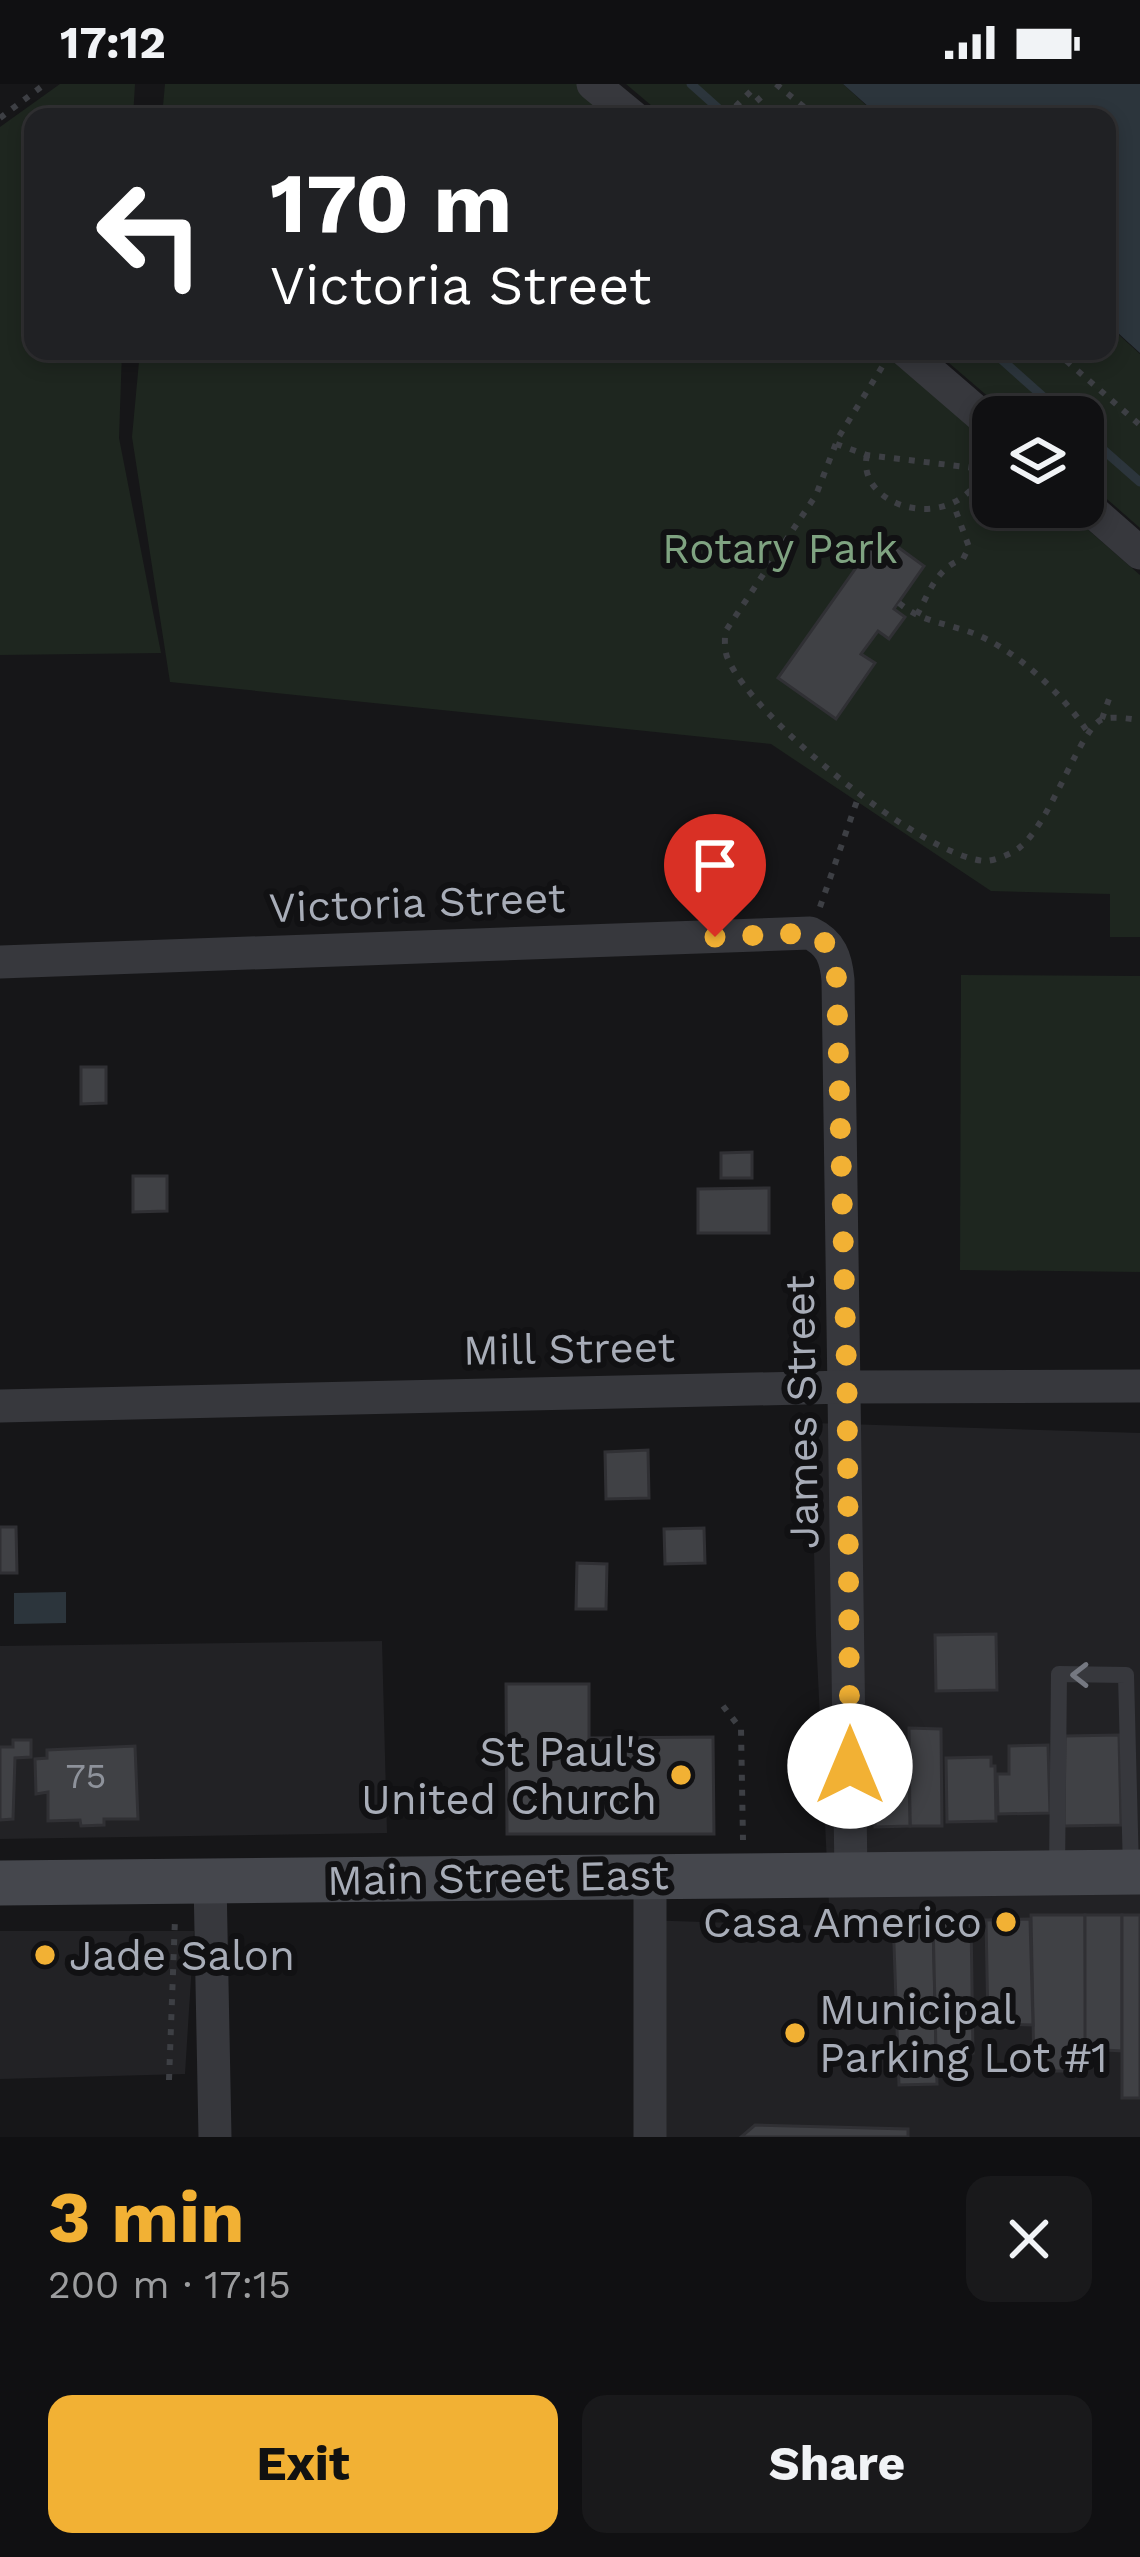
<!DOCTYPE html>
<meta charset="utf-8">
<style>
body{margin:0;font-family:"Work Sans",sans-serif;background:#19191b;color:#f1f3f6;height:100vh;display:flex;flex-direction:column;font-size:45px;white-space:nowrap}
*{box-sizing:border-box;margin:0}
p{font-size:39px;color:#9c9d9f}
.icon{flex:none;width:66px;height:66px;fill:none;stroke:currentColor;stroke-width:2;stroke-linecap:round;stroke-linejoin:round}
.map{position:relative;height:2053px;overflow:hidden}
.sheet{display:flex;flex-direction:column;background:#101012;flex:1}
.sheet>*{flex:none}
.guide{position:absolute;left:24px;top:24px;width:1092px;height:252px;border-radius:24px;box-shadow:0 6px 18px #0003,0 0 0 3px #303032;background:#202124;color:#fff;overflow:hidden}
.fabs{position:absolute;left:972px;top:312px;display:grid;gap:24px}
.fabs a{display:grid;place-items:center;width:132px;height:132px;border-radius:24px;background:#101012;box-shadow:0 6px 18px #0003,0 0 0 3px #303032;font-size:60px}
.pin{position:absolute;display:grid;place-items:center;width:102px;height:102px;color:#fff;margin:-123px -51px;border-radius:50% 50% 50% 0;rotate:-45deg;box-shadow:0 0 12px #0007}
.pin .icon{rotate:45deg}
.me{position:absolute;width:132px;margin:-66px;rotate:0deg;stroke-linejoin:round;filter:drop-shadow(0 0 9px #0008)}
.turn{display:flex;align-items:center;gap:42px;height:252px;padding:0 48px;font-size:54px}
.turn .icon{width:156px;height:156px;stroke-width:2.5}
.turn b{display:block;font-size:84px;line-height:102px}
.round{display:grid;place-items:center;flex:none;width:126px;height:126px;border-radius:24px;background:#19191b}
.head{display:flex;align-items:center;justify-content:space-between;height:204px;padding:0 48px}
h1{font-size:72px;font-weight:700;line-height:90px;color:#f2b134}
.action{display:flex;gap:24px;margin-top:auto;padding:24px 48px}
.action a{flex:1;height:138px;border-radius:24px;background:#f2b134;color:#111;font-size:48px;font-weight:700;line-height:138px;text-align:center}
.action a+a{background:#19191b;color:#f1f3f6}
.status{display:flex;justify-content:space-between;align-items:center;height:84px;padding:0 60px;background:#101012;direction:ltr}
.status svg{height:33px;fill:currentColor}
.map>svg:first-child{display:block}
</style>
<div class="status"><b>17:12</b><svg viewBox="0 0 49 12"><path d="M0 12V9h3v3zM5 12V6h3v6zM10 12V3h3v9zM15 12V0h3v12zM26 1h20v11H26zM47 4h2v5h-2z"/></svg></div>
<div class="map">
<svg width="1140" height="2053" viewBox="0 0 1140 2053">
<rect width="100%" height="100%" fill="#161618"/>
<!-- built -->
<g fill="#222225">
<polygon points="811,1339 1140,1349 1140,2053 638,2053 643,1836 830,1842 816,1552"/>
<polygon points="382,1557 387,1749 0,1755 0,1562"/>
<polygon points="0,1847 194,1847 185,1990 0,1995"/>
</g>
<!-- green -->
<g fill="#1e261f">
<polygon points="60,0 135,0 133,33 33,33 33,267 122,267 119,354 161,569 0,571 0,43"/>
<polygon points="165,0 586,0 623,33 162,33"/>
<polygon points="626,0 843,0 879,33 665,33"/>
<polygon points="1107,240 1140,270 1140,444 1083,394 1083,333 1012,333 935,267 1107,267"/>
<polygon points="140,267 887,267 993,362 993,423 1062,423 1140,491 1140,853 1110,853 1110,810 991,807 771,660 170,598 132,353"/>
<polygon points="961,891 1140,892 1140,1188 960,1186"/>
</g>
<!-- water -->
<g fill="#2c353c">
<polygon points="843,0 1140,0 1140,269 1107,239 1107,33 880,33"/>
<polygon points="66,1508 66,1539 14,1540 14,1509"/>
</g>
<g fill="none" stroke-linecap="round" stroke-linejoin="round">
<!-- stream -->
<g stroke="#2c353c" stroke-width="9">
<polyline points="691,0 728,33"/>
<polyline points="992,267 1066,333"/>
<polyline points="1083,348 1140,398"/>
</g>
</g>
<!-- building -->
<g fill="#404145" stroke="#303034" stroke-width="3">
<polygon points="880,450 924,482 894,525 905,533 889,555 878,547 861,570 875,579 836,635 778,594"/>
<polygon points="81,983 106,983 106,1019 81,1020"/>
<polygon points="752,1068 752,1094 721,1094 721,1069"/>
<polygon points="133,1092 167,1092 167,1127 133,1128"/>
<polygon points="769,1104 769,1149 698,1149 698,1105"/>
<polygon points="648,1366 649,1414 606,1415 605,1368"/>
<polygon points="0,1443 16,1443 17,1489 0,1489"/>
<polygon points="704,1444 705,1479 665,1480 664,1445"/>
<polygon points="577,1479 607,1480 606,1525 576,1525"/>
<polygon points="996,1550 997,1606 936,1607 935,1551"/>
<polygon points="506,1600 589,1600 589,1654 713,1653 714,1750 507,1750"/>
<polygon points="909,1644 941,1645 942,1742 910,1742"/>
<polygon points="1119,1651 1121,1741 1064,1742 1065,1652"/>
<polygon points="13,1656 31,1656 31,1673 15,1674 13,1735 0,1736 0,1663 13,1663"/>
<polygon points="1048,1661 1050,1729 998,1730 997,1690 1009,1690 1009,1662"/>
<polygon points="135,1662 138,1735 104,1735 104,1741 81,1742 80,1736 48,1737 48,1708 36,1710 35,1675 47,1674 47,1666"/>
<polygon points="991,1673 991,1682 995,1682 996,1737 947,1738 946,1674"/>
<polygon points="875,1690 909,1690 910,1742 875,1743"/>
<polygon points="1031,1831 1085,1831 1086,1987 1034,1987"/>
<polygon points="1085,1831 1122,1831 1122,1967 1085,1965"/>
<rect x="1122" y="1831" width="18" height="183"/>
<polygon points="893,1833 933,1836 937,2000 899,2001"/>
<polygon points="971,1835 973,1969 936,1968 933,1836"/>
<polygon points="1030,1835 1033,1941 988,1940 986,1836"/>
<polygon points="755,2041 908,2045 908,2053 741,2053"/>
</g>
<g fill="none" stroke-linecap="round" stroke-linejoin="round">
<!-- path -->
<g stroke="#3d3f44" stroke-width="6" stroke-dasharray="6 9" stroke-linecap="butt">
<polyline points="776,0 816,33"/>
<polyline points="725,33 751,7 775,33"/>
<polyline points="0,34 45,0"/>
<polyline points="1055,267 1140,341"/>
<path d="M 882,283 L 838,354 L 816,411 L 725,548 C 725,557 724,567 728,575 C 752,633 922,773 985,777 C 994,777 1011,770 1019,764 C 1051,740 1081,641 1103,635 C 1113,632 1130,635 1140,636"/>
<polyline points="836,360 867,371 991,386"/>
<path d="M 867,371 C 855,423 954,454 985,385"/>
<path d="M 899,519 C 920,537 944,539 970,548 C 1014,564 1061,608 1087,647"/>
<path d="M 917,531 C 929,509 937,483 963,475 L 969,463 L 953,419"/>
<polyline points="1102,635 1111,609"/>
<polyline points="820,823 859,711"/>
<polyline points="723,1622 741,1645 743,1756"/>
<polyline points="169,1996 175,1835"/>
</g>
<!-- lane -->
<polyline stroke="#37383d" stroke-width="16" points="1057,1788 1059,1590 1126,1591 1131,1787"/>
<!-- street -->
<g stroke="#37383d" stroke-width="33">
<polyline points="593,0 633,33"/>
<polyline points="906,267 993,342"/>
<polyline points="1083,419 1140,469"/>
<path d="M 0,878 L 810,849 C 831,859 836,874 838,896 L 851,1791"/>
<polyline points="0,1322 847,1303 1140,1302"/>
<polyline points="650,1791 650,2053"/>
<polyline points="210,1796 215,2053"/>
</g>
<!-- secondary -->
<polyline stroke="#45474d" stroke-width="45" points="0,1799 1140,1788"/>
</g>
<!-- one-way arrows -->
<defs><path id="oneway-chevron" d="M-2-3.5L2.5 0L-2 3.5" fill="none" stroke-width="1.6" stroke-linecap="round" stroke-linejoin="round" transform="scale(3)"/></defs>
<use stroke="#757881" href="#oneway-chevron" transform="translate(1080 1591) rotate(-180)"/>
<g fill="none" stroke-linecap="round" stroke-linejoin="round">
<!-- route -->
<polyline stroke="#f2b134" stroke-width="21" stroke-dasharray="0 37.8" points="715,853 810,849 822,854 836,878 847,1303 850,1682"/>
</g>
<!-- markers -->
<g fill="#f2b134" stroke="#111113" stroke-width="4.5">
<circle cx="681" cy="1691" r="12"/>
<circle cx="1006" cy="1838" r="12"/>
<circle cx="45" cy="1871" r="12"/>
<circle cx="795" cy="1949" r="12"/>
</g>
<g text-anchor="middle" stroke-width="12" stroke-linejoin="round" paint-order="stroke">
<!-- number labels -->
<g font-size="36" fill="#8e929b">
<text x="86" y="1704">75</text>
</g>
<!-- park labels -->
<g font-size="42" fill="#7fa381" stroke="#111113">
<text x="780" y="479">Rotary Park</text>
</g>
<!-- street labels -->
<g font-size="42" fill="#a8adb8" stroke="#111113">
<text transform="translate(417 818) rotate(-2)" y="15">Victoria Street</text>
<text transform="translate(569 1264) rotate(-1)" y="15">Mill Street</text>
<text transform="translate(801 1328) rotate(-91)" y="15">James Street</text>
<text transform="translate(498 1793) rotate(-1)" y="15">Main Street East</text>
</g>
<!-- poi labels -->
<g font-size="42" fill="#a8adb8" stroke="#111113" text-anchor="end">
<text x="657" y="1682">St Paul's<tspan x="657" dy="48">United Church</tspan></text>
<text x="982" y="1853">Casa Americo</text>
<text x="69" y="1886" text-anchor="start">Jade Salon</text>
<text x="819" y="1940" text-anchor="start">Municipal<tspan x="819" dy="48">Parking Lot #1</tspan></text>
</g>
</g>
</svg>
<div class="fabs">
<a><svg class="icon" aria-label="layers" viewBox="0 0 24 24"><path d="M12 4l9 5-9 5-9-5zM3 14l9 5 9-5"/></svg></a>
</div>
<div class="pin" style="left:715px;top:853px;background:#d93025"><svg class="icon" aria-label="arrive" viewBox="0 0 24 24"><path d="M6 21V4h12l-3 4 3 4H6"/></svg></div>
<svg class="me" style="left:850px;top:1682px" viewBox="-20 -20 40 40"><circle r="19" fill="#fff"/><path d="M0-13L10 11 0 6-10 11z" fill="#f2b134"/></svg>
<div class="guide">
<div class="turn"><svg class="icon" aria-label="left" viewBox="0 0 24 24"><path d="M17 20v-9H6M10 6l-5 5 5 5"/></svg><div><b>170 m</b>Victoria Street</div></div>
</div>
</div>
<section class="sheet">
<div class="head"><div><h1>3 min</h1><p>200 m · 17:15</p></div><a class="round"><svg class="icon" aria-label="close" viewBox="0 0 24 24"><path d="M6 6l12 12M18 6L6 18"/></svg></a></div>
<div class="action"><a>Exit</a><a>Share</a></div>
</section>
